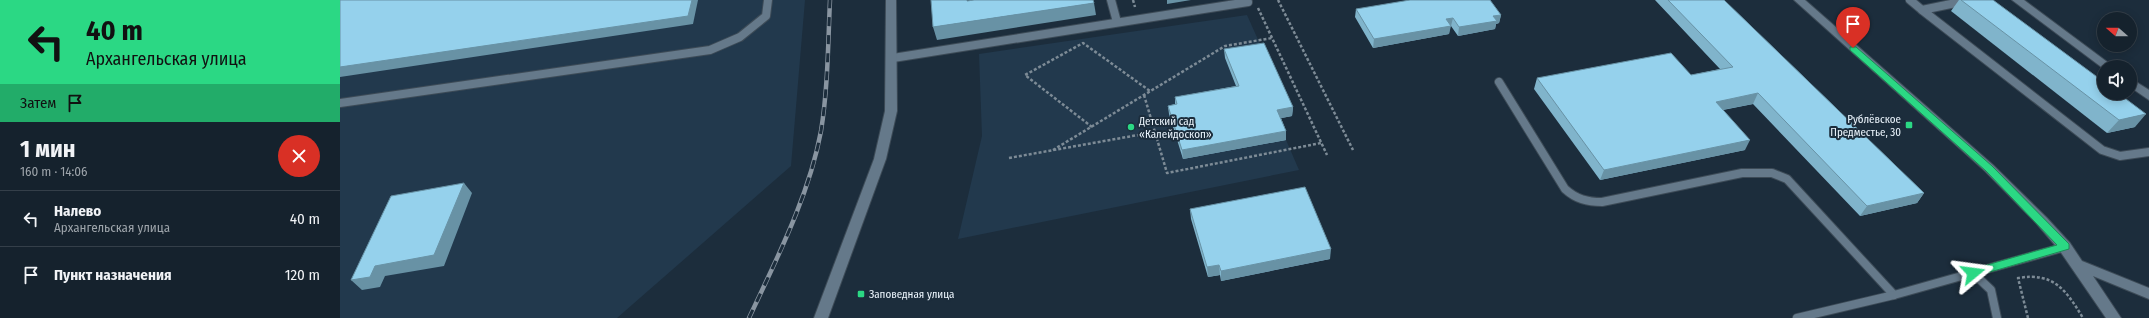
<!DOCTYPE html>
<html lang="ru">
<meta charset="utf-8">
<style>
body{margin:0;font-family:"Fira Sans Condensed",sans-serif;background:#222f39;color:#f1f3f6;height:100vh;display:flex;flex-direction:column;font-size:15px;white-space:nowrap}
*{box-sizing:border-box;margin:0}
p{font-size:13px;color:#9da4aa}
.icon{flex:none;width:22px;height:22px;fill:none;stroke:currentColor;stroke-width:2;stroke-linecap:round;stroke-linejoin:round}
.map{position:relative;flex:1;overflow:hidden}
.drawer{display:flex;flex-direction:column;background:#15222d;width:340px}
.drawer>*{flex:none}
.banner{background:#2bd884;color:#111;overflow:hidden}
.needle{width:26px;rotate:290deg}
.controls{position:absolute;left:1757px;top:12px;display:grid;gap:8px}
.controls a{display:grid;place-items:center;width:40px;height:40px;border-radius:50%;background:#15222d;box-shadow:0 2px 10px #0003,0 0 0 1px #343f49;font-size:20px}
.pin{position:absolute;display:grid;place-items:center;width:34px;height:34px;color:#fff;margin:-41px -17px;border-radius:50% 50% 50% 0;rotate:-45deg;box-shadow:0 0 4px #0007}
.pin .icon{rotate:45deg}
.me{position:absolute;width:44px;margin:-22px;rotate:74deg;stroke-linejoin:round;filter:drop-shadow(0 0 3px #0008)}
.turn{display:flex;align-items:center;gap:14px;height:84px;padding:0 20px;font-size:18px}
.turn .icon{width:52px;height:52px;stroke-width:2.5}
.turn b{display:block;font-size:28px;line-height:34px}
.then{display:flex;align-items:center;height:38px;padding:0 20px;background:#0003;gap:8px;font-size:15px}
.round{display:grid;place-items:center;flex:none;width:42px;height:42px;border-radius:21px;background:#222f39}
.overview{display:flex;align-items:center;justify-content:space-between;height:68px;padding:0 20px}
h1{font-size:24px;font-weight:700;line-height:30px}
ul{padding:0;list-style:none}
li{display:flex;align-items:center;gap:12px;height:56px;padding:0 20px;border-top:1px solid #343f49}
li div{flex:1}
li b{display:block;font-size:15px}
li em{font-style:normal}
main{display:flex;flex:1;min-height:0}
.map>svg:first-child{display:block}
</style>
<main>
<section class="drawer">
<div class="banner">
<div class="turn"><svg class="icon" aria-label="left" viewBox="0 0 24 24"><path d="M17 20v-9H6M10 6l-5 5 5 5"/></svg><div><b>40 m</b>Архангельская улица</div></div>
<div class="then">Затем<svg class="icon" aria-label="arrive" viewBox="0 0 24 24"><path d="M6 21V4h12l-3 4 3 4H6"/></svg></div>
</div>
<div class="overview"><div><h1>1 мин</h1><p>160 m · 14:06</p></div><a class="round" style="background:#d93025;color:#fff"><svg class="icon" aria-label="close" viewBox="0 0 24 24"><path d="M6 6l12 12M18 6L6 18"/></svg></a></div>
<ul>
<li><svg class="icon" aria-label="left" viewBox="0 0 24 24"><path d="M17 20v-9H6M10 6l-5 5 5 5"/></svg><div><b>Налево</b><p>Архангельская улица</p></div><em>40 m</em></li>
<li><svg class="icon" aria-label="arrive" viewBox="0 0 24 24"><path d="M6 21V4h12l-3 4 3 4H6"/></svg><div><b>Пункт назначения</b></div><em>120 m</em></li>
</ul>
</section>
<div class="map">
<svg width="1809" height="318" viewBox="0 0 1809 318">
<rect width="100%" height="100%" fill="#1c2d3c"/>
<!-- built -->
<g fill="#22394d">
<polygon points="0,0 465,0 451,166 277,318 0,318"/>
<polygon points="907,15 952,116 937,119 959,170 618,239 642,136 639,54"/>
</g>
<g fill="none" stroke-linecap="round" stroke-linejoin="round">
<!-- lane casing -->
<g stroke="#3d4b57" stroke-width="10">
<g id="lane">
<polyline points="771,0 777,22"/>
<polyline points="1570,0 1582,10 1630,0"/>
<polyline points="1582,10 1762,150 1780,156 1809,152"/>
<polyline points="553,58 908,2"/>
<path d="M 1159,82 L 1225,189 C 1236,199 1247,202 1262,202 L 1402,173 L 1432,173 L 1447,179 L 1554,295"/>
<polyline points="0,103 370,50 400,37 426,16 428,0"/>
<polyline points="1633,273 1651,290 1657,318"/>
<polyline points="1457,318 1554,295 1725,247"/>
</g>
</g>
<!-- street casing -->
<g stroke="#3d4b57" stroke-width="2">
<g id="street">
<polygon points="546,0 556,0 557,111 546,159 488,318 474,318 534,159 545,111"/>
<polygon points="1454,0 1465,0 1653,165 1707,218 1730,243 1742,261 1809,288 1809,299 1753,276 1781,318 1766,318 1720,251 1697,224 1645,171"/>
<polygon points="1672,0 1684,0 1774,67 1764,67 1764,69"/>
<polygon points="1790,78 1809,90 1809,100 1790,87"/>
</g>
</g>
<!-- path -->
<g stroke="#7d8b96" stroke-width="2.5" stroke-dasharray="3 2" stroke-linecap="butt">
<polyline points="793,0 795,7"/>
<polyline points="938,0 1013,150"/>
<polyline points="918,8 987,155"/>
<polyline points="804,95 827,173 981,143"/>
<polyline points="752,127 685,75 743,43 810,91"/>
<polyline points="713,150 885,46 932,38"/>
<polyline points="669,158 815,132"/>
<path d="M 1688,318 L 1678,278 C 1714,272 1726,290 1743,318"/>
</g>
<!-- lane -->
<use href="#lane" stroke="#65798a" stroke-width="8"/>
<!-- street -->
<use href="#street" fill="#65798a" fill-rule="evenodd"/>
<!-- rail casing -->
<g stroke="#8995a1" stroke-width="4.5">
<path id="rail" d="M 409,318 C 437,258 469,196 481,131 C 488,88 488,43 490,0"/>
</g>
<!-- rail -->
<use href="#rail" stroke="#1c2d3c" stroke-width="3" stroke-dasharray="9" stroke-linecap="butt"/>
</g>
<!-- wall -->
<g fill="#80b4cb">
<polygon points="1315,0 1384,0 1584,193 1577,203 1520,216 1413,104 1383,110 1405,150 1260,180 1194,89 1197,78 1351,75 1380,69"/>
<polygon points="1619,0 1653,0 1795,127 1767,133 1611,11"/>
<polygon points="1016,9 1161,15 1159,23 1156,24 1155,29 1118,36 1111,26 1110,26 1109,34 1033,48 1015,17"/>
<polygon points="884,49 953,107 952,116 941,118 946,131 946,140 843,159 829,114 828,106 835,104 835,97 896,86 885,58"/>
<polygon points="850,209 990,259 881,281 880,275 868,277 851,219"/>
</g>
<!-- shaded-wall -->
<g fill="#6892a5">
<polygon points="352,0 358,0 353,24 0,77 0,67"/>
<polygon points="827,0 851,0 827,4"/>
<polygon points="754,3 756,15 597,40 593,27"/>
<polygon points="1161,15 1159,23 1156,24 1155,29 1118,36 1119,27 1153,16"/>
<polygon points="1113,18 1109,34 1033,48 1034,39 1106,19"/>
<polygon points="1418,93 1413,104 1371,112 1376,102"/>
<polygon points="953,107 952,116 937,119 937,110"/>
<polygon points="1806,114 1795,127 1767,133 1779,120"/>
<polygon points="946,131 946,140 843,159 842,150"/>
<polygon points="1410,140 1405,150 1260,180 1264,170"/>
<polygon points="124,183 132,193 104,266 45,276 40,287 22,290 11,280 35,266"/>
<polygon points="1584,193 1577,203 1520,216 1527,206"/>
<polygon points="991,249 990,259 881,281 881,271"/>
<polygon points="879,265 880,275 868,277 867,267"/>
</g>
<!-- building -->
<g fill="#95d1ec" stroke="#6892a5">
<polygon points="0,0 352,0 348,16 0,67"/>
<polygon points="591,0 627,0 627,1 634,0 753,0 754,3 593,27"/>
<polygon points="1070,0 1150,0 1161,15 1153,16 1157,21 1119,27 1113,18 1106,19 1111,26 1034,39 1016,9"/>
<polygon points="1328,0 1384,0 1584,193 1527,206 1418,93 1376,102 1410,140 1264,170 1197,78 1331,53 1351,75 1393,67"/>
<polygon points="1621,0 1653,0 1764,82 1764,93 1778,93 1806,114 1779,120"/>
<polygon points="924,43 953,107 937,110 946,131 842,150 828,106 837,104 835,97 899,86 884,49"/>
<polygon points="124,183 94,255 35,266 30,277 11,280 51,196"/>
<polygon points="965,187 991,249 881,271 879,265 867,267 850,209"/>
</g>
<!-- route -->
<polygon fill="#2bd884" stroke="#1c8c56" points="1510,47 1516,47 1652,166 1729,244 1729,249 1633,277 1629,275 1629,270 1717,245 1646,171 1510,50"/>
<!-- markers -->
<g fill="#2bd884" stroke="#1c2d3c" stroke-width="1.5">
<rect x="1565" y="121" width="8" height="8" rx="2"/>
<circle cx="791" cy="127" r="4"/>
<rect x="517" y="290" width="8" height="8" rx="2"/>
</g>
<g text-anchor="middle" stroke-width="4" stroke-linejoin="round" paint-order="stroke">
<!-- poi labels -->
<g font-size="11" fill="#edf6fe" stroke="#1c2d3c" text-anchor="start">
<text x="1561" y="123" text-anchor="end">Рублёвское<tspan x="1561" dy="13">Предместье, 30</tspan></text>
<text x="799" y="125">Детский сад<tspan x="799" dy="13">«Калейдоскоп»</tspan></text>
<text x="529" y="298">Заповедная улица</text>
</g>
</g>
</svg>
<div class="controls">
<a><svg class="needle" viewBox="-14 -14 28 28"><path d="M0-13l5 13h-10z" fill="#e53935"/><path d="M0 13l5-13h-10z" fill="#9da4aa"/></svg></a>
<a><svg class="icon" aria-label="sound" viewBox="0 0 24 24"><path d="M4 9h4l5-4v14l-5-4H4zM17 9q2 3 0 6"/></svg></a>
</div>
<div class="pin" style="left:1513px;top:48px;background:#d93025"><svg class="icon" aria-label="arrive" viewBox="0 0 24 24"><path d="M6 21V4h12l-3 4 3 4H6"/></svg></div>
<svg class="me" style="left:1633px;top:273px" viewBox="-20 -20 40 40"><path d="M0-17L14 15 0 8-14 15z" fill="#2bd884" stroke="#fff" stroke-width="4"/></svg>
</div>
</main>
